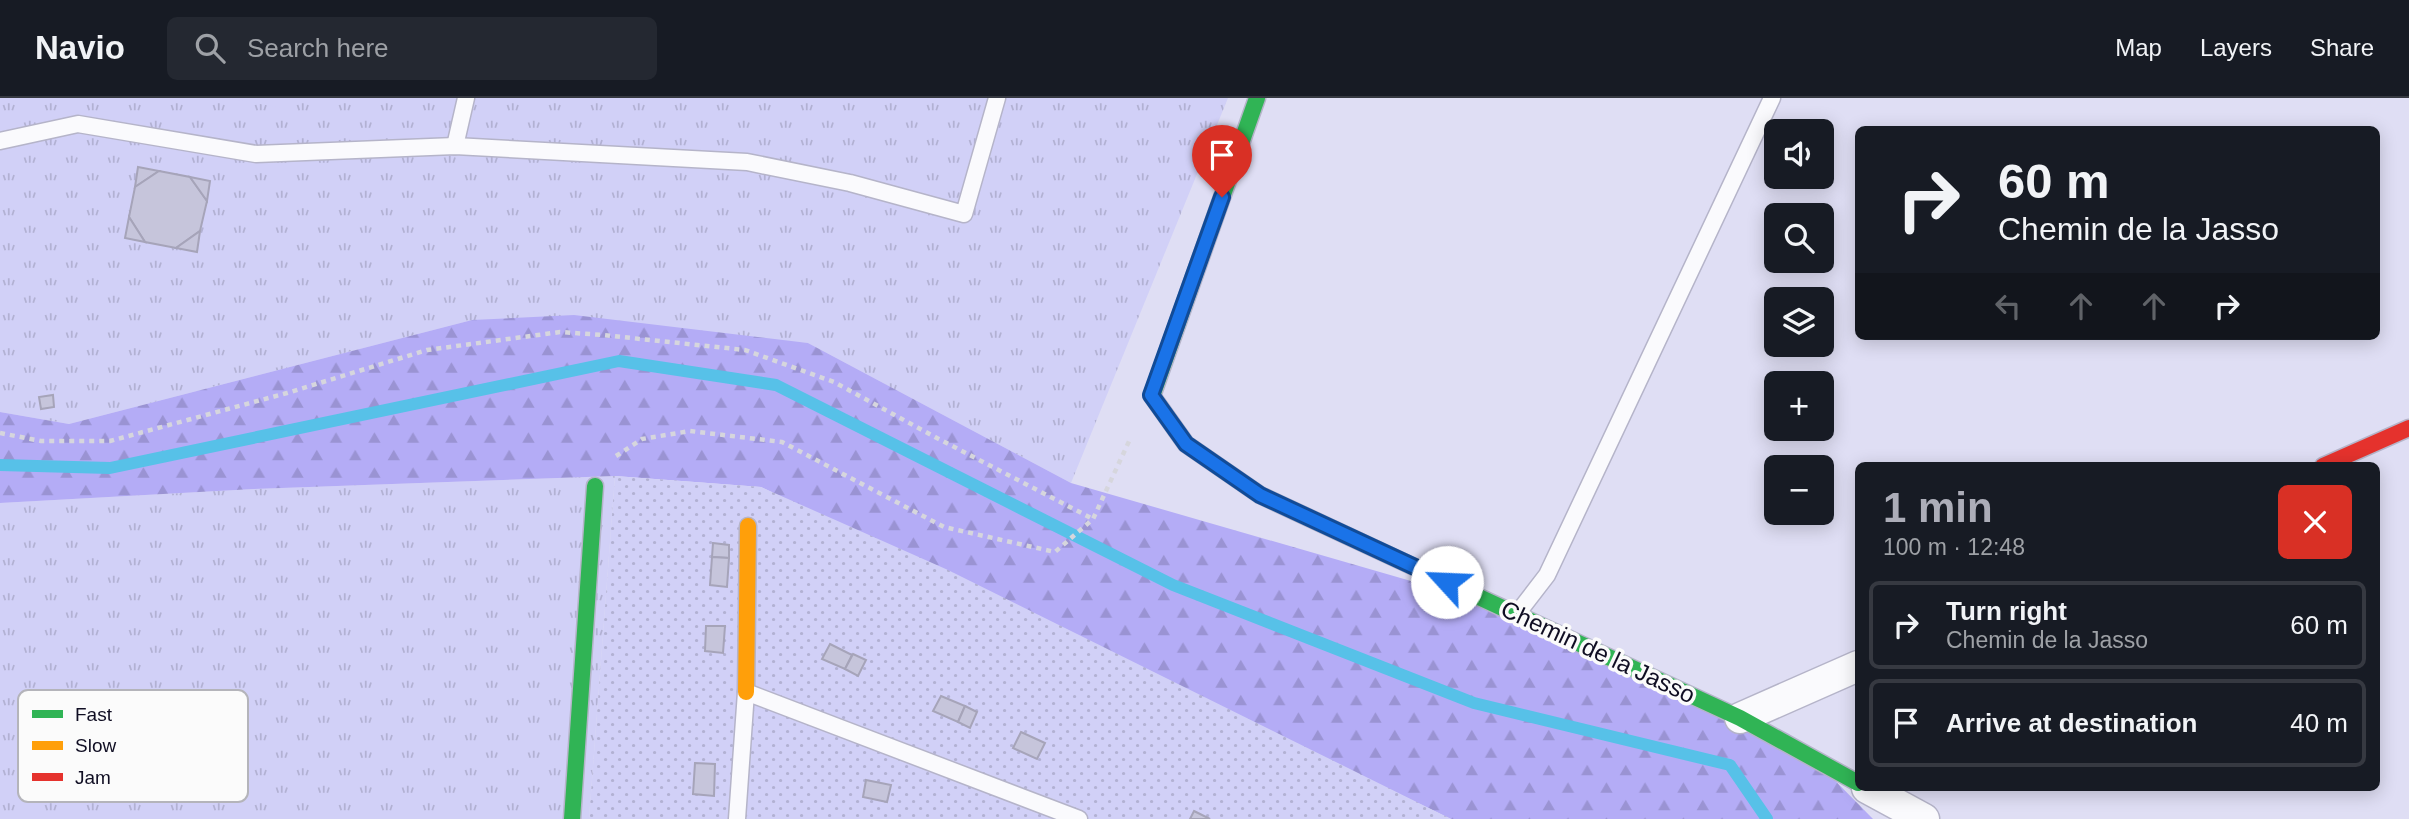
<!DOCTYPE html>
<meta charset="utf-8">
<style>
body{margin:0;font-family:Helvetica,sans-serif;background:#242831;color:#f1f3f6;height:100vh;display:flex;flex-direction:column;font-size:26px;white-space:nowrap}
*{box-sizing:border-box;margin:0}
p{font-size:23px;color:#9ea1a6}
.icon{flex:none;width:38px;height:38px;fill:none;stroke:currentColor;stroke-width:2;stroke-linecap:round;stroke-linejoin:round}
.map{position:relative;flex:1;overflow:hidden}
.sheet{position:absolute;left:1855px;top:364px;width:525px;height:329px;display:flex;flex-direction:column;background:#171b24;border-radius:10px;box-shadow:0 4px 18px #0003}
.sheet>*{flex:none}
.top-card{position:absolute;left:1855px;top:28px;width:525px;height:214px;border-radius:10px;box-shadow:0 4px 18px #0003;background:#171b24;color:#f1f3f6;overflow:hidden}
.tools{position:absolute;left:1764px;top:21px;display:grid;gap:14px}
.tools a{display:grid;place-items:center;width:70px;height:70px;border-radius:10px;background:#171b24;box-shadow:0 4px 18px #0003;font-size:35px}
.pin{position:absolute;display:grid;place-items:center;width:60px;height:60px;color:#fff;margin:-72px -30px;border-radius:50% 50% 50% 0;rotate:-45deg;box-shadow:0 0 7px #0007}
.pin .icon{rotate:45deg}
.me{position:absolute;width:77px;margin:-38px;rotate:295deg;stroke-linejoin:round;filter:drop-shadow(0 0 5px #0008)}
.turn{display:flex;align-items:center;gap:24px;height:147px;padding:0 28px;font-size:32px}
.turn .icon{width:91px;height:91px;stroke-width:2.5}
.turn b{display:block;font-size:49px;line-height:60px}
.lanes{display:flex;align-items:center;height:66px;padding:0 28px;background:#0003;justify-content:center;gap:35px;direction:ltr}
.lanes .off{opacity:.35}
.round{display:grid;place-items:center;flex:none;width:74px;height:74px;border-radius:10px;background:#242831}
.summary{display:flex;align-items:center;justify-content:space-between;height:119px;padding:0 28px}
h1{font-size:42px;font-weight:700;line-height:52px;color:#acadb8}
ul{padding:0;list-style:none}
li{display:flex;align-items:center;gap:21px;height:88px;margin:0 14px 10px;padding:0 14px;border:4px solid #363941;border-radius:10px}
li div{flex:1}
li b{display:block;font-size:26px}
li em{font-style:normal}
header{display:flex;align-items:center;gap:42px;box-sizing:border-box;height:98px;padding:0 35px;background:#171b24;border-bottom:2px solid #363941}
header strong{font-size:33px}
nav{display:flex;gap:38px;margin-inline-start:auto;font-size:24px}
.search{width:490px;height:63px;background:#242831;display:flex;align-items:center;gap:18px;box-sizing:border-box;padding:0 24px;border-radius:10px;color:#9ea1a6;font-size:26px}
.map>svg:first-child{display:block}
</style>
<header>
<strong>Navio</strong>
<div class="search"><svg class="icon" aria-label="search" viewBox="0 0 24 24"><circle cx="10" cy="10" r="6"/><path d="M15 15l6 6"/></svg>Search here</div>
<nav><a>Map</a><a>Layers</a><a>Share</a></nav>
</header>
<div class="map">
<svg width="2409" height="721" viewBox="0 0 2409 721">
<defs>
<pattern id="grass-tufts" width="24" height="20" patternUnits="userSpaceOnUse" patternTransform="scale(1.75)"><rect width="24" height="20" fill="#d1d0f7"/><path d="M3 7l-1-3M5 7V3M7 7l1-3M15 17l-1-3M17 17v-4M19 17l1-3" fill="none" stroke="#b2b1d3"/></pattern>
<pattern id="forest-firs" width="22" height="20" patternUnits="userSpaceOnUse" patternTransform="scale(1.75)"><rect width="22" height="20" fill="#b4acf6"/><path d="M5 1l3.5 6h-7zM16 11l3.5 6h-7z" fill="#9a93d3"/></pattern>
<pattern id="garden-dots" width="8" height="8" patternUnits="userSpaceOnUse" patternTransform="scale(1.75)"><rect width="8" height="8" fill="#d1d0f7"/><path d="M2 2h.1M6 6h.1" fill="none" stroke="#b2b1d3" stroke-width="1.8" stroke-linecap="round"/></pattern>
</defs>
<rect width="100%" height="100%" fill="#dfdef4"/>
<!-- grass -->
<g fill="url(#grass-tufts)">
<polygon points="0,0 1228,0 1071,385 808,245 472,222 69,326 0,314"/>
<polygon points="615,378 589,721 0,721 0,405 254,391"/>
</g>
<!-- forest -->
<polygon fill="url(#forest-firs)" points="574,217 808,245 1071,385 1529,517 1789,636 1873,721 1451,721 761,389 615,378 254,391 0,405 0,314 69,326 472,222"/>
<!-- garden -->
<polygon fill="url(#garden-dots)" points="615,378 761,389 948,472 1451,721 589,721"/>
<!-- pitch -->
<polygon fill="#d1d0f7" points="225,0 285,0 283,10"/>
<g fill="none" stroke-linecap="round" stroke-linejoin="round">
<!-- stream -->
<polyline stroke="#57c1e8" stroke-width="12" points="0,367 110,370 619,263 776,287 1173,487 1474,605 1730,667 1767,721"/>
</g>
<!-- building -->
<g fill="#c6c5db" stroke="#a6a4b9" stroke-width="2">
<polygon points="138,69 159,73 135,89"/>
<polygon points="159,73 190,79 207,103 200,133 176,150 145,144 129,119 135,89"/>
<polygon points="190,79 210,83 207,103"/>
<polygon points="129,119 145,144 125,140"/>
<polygon points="200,133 197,154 176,150"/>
<polygon points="53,297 54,309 41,311 39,299"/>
<polygon points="713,445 729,447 729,460 712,459"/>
<polygon points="712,459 729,460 727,489 710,487"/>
<polygon points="706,528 725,528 723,555 705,553"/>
<polygon points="830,546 852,557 845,571 822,561"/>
<polygon points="853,556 866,562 858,578 845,571"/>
<polygon points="941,598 965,608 958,624 933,613"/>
<polygon points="965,608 977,614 970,630 958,624"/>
<polygon points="1021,634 1045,645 1037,661 1013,650"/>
<polygon points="695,665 715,666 714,698 693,696"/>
<polygon points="866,682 891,687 887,704 863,699"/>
<polygon points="1194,713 1210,721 1190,721"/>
</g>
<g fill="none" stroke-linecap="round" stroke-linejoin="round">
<!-- lane casing -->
<g stroke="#b5b4c9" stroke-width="19">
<g id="lane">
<polyline points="0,43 78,26 256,56 455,48 747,64 850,85 964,116 997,0"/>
<polyline points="455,48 466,0"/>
<polyline points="1517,516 1547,477 1772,0"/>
<polyline points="737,721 746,594 1079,721"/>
</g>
</g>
<!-- street casing -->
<g stroke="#b5b4c9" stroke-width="33">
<g id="street">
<polyline points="1740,620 1858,568"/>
<polyline points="1867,690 1924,721"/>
</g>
</g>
<!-- fast casing -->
<g stroke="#b5b4c9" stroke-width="19">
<g id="fast">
<polyline points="1152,298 1257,0"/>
<polyline points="1425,474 1740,620 1858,685"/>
<polyline points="572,721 595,388"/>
</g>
</g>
<!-- slow casing -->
<g stroke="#b5b4c9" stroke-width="19">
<g id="slow">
<polyline points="1152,298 1186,346 1260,397 1425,474"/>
<polyline points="746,594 748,428"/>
</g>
</g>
<!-- jam casing -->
<g stroke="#b5b4c9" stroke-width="19">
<polyline id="jam" points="2323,368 2409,330"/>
</g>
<!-- path -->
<g stroke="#d6d6dd" stroke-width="4.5" stroke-dasharray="5 5" stroke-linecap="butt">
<polyline points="0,335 41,343 110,343 287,295 427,252 560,234 603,237 745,252 834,284 935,339 1093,421"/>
<polyline points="616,358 642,341 690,333 782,344 944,429 1055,454 1093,421 1131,339"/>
</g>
<!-- lane -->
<use href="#lane" stroke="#fafafd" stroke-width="16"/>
<!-- street -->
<use href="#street" stroke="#fafafd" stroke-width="30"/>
<!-- fast -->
<use href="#fast" stroke="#30b455" stroke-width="16"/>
<!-- slow -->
<use href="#slow" stroke="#ff9f0a" stroke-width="16"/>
<!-- jam -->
<use href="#jam" stroke="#e5322d" stroke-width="16"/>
</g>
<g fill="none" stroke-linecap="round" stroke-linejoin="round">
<!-- route casing -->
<g stroke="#114b97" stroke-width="18">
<polyline id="route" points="1222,99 1151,297 1186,346 1260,397 1447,484"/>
</g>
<!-- route -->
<use href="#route" stroke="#1a73e8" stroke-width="12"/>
</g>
<g text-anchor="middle" stroke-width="7" stroke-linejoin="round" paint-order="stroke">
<!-- street labels -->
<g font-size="24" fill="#100e23" stroke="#fbfbfb">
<text transform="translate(1598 554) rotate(25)" y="8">Chemin de la Jasso</text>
</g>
</g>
<!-- legend -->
<rect x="18" y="592" width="230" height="112" rx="10" fill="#fbfbfb" stroke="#b4b4ba" stroke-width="2"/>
<rect x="32" y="612" width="31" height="8" fill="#30b455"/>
<rect x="32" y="643" width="31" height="9" fill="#ff9f0a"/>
<rect x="32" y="675" width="31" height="8" fill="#e5322d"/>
<g font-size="19" fill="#100e23">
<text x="75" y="623">Fast</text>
<text x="75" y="654">Slow</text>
<text x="75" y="686">Jam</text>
</g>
</svg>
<div class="tools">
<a><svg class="icon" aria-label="sound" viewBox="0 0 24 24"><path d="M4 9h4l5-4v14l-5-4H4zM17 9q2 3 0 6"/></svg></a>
<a><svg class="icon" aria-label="search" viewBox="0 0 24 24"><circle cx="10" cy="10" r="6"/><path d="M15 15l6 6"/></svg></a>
<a><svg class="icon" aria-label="layers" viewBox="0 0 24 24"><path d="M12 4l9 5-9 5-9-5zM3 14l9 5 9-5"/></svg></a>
<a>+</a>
<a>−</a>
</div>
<div class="pin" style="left:1222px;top:99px;background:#d93025"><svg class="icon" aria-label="arrive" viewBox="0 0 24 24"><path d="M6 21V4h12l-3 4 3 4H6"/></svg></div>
<svg class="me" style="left:1447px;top:484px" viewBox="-20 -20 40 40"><circle r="19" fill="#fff"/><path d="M0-13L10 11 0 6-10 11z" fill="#1a73e8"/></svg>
<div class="top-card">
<div class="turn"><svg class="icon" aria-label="right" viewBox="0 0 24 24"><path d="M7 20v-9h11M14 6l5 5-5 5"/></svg><div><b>60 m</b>Chemin de la Jasso</div></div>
<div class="lanes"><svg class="icon off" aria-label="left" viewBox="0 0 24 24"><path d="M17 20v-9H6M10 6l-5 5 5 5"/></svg><svg class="icon off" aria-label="ahead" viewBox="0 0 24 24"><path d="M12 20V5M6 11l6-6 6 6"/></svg><svg class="icon off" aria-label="ahead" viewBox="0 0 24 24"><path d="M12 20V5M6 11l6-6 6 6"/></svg><svg class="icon" aria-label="right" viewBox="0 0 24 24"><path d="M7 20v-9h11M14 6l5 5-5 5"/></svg></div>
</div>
<section class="sheet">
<div class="summary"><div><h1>1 min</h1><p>100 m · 12:48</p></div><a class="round" style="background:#d93025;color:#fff"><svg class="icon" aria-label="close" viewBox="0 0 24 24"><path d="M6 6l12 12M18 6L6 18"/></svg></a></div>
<ul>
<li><svg class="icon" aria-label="right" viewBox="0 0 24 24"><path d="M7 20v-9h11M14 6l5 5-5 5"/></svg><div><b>Turn right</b><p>Chemin de la Jasso</p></div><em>60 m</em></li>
<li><svg class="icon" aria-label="arrive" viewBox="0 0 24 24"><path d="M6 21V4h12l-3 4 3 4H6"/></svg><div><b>Arrive at destination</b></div><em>40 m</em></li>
</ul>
</section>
</div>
